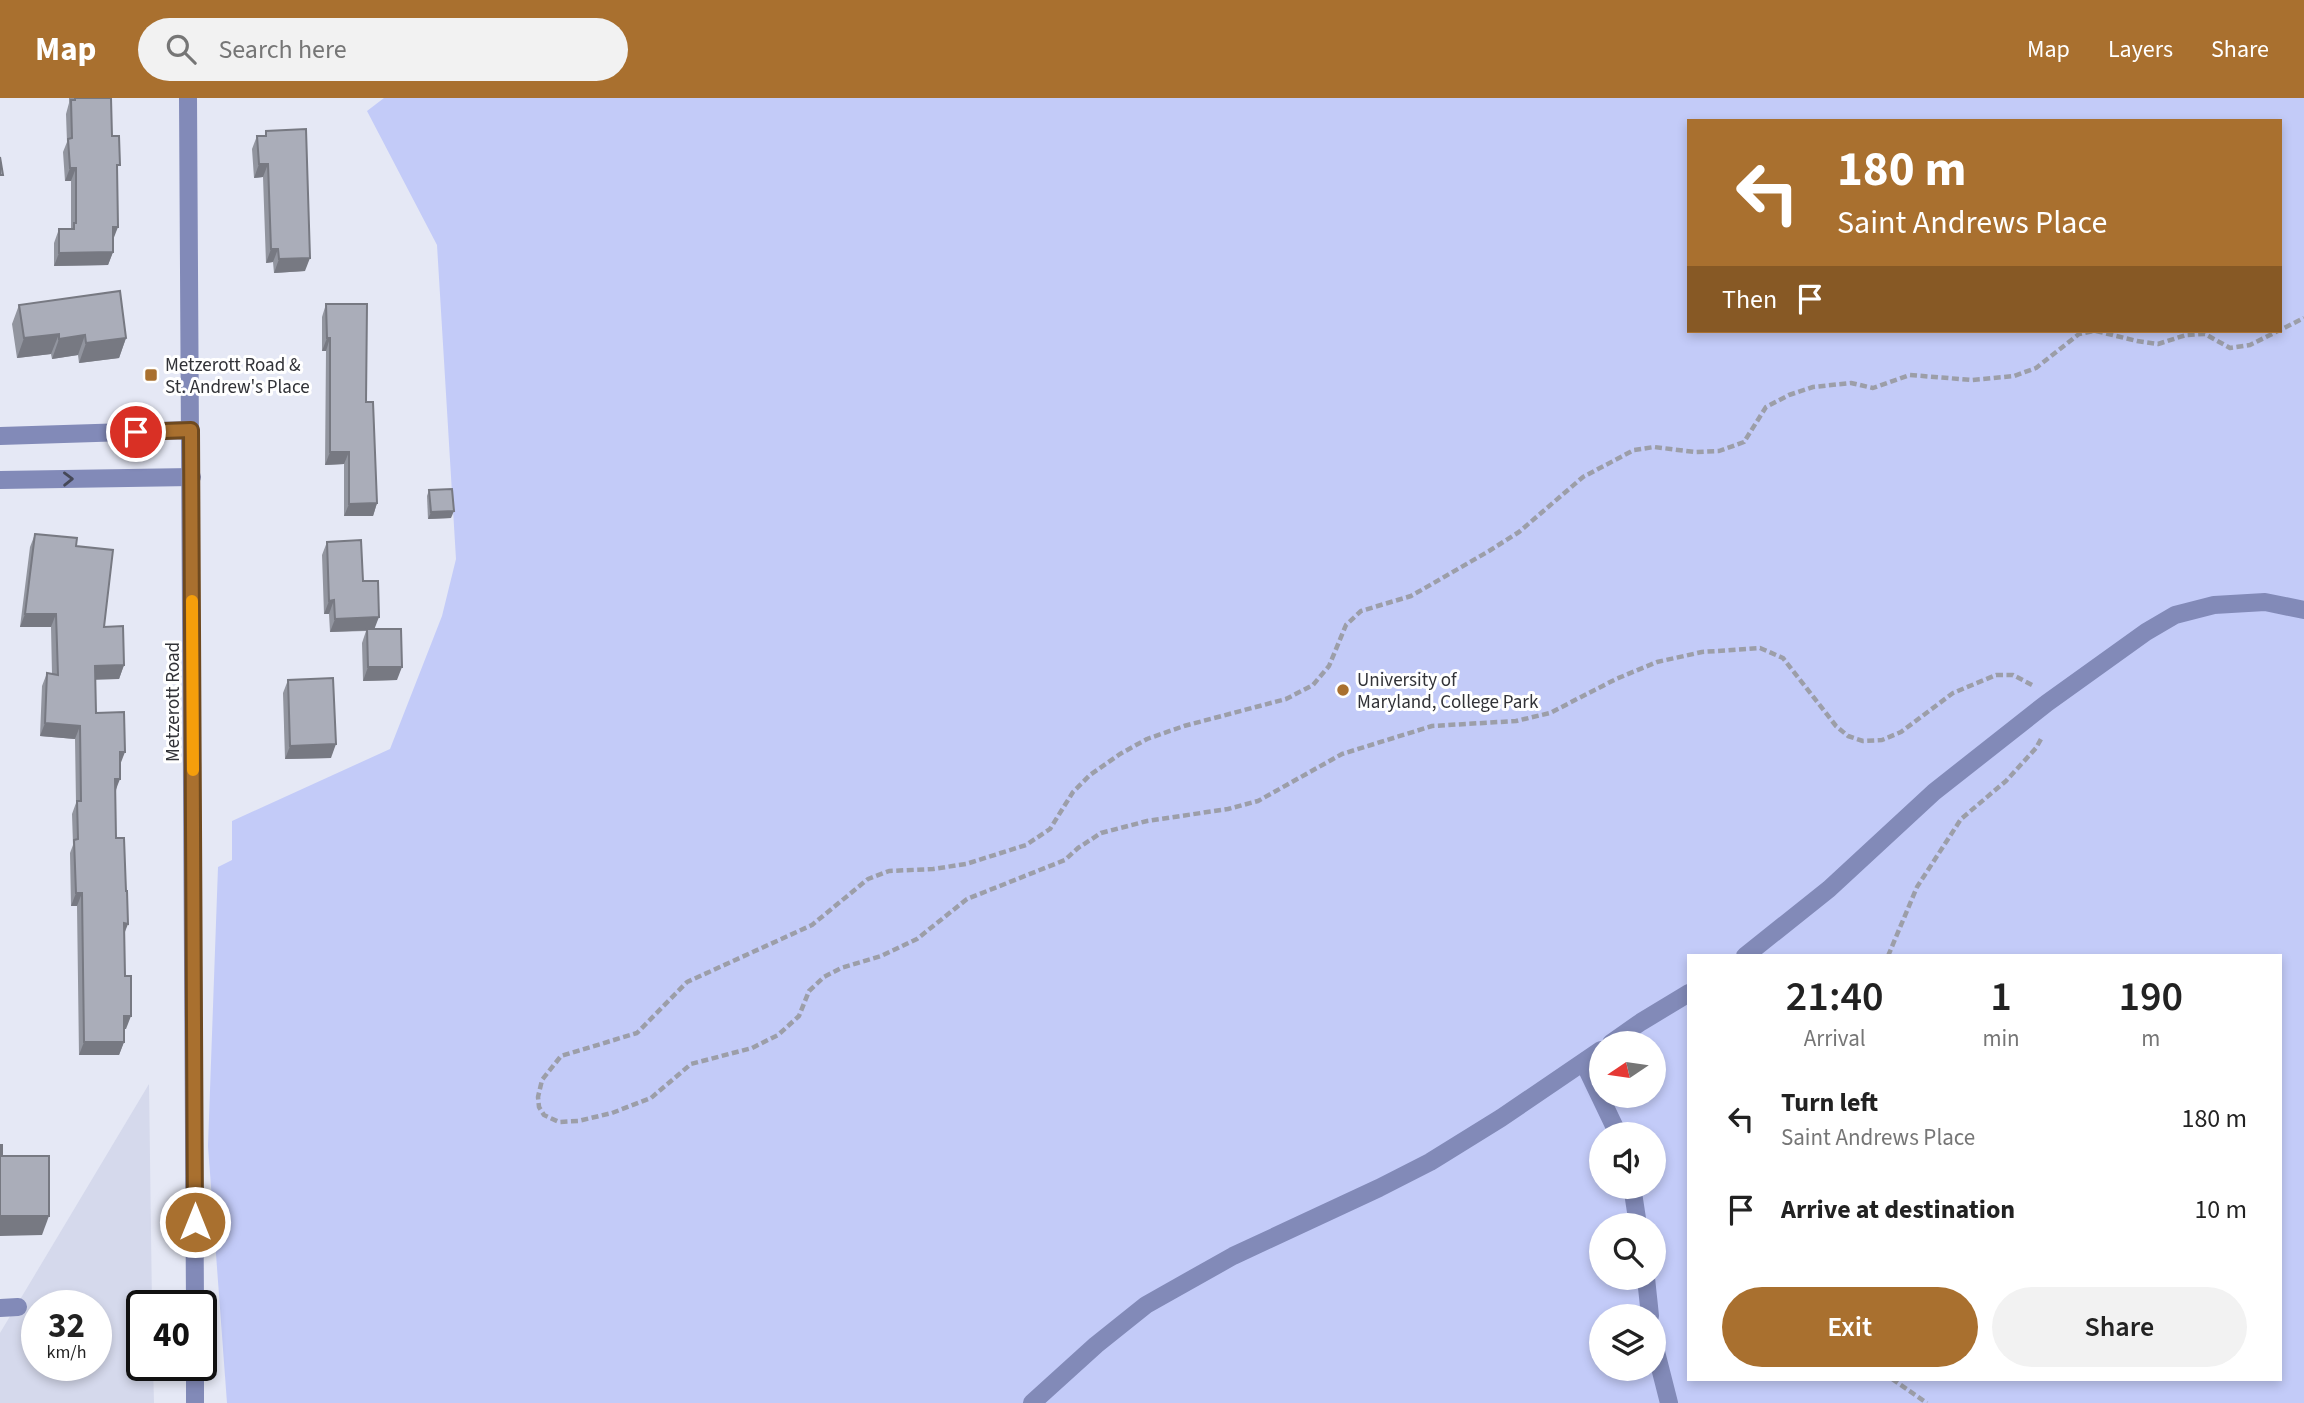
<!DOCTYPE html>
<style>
body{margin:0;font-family:"Source Sans 3",sans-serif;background:#f2f2f2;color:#222;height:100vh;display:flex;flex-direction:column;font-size:26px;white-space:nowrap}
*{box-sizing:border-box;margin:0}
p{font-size:23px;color:#767676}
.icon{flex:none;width:38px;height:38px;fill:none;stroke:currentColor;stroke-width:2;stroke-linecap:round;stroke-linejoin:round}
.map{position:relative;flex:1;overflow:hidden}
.drawer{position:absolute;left:1687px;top:856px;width:595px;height:427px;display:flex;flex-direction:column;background:#fff;border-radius:0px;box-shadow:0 4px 10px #0003}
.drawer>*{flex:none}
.hud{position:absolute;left:1687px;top:21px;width:595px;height:214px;border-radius:0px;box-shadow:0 4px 10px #0003;background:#a9702f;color:#fff;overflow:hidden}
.needle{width:46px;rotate:257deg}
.controls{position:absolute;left:1589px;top:933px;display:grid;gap:14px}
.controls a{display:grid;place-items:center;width:77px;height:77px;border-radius:50%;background:#fff;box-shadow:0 4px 10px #0003;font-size:35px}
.speed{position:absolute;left:21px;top:1192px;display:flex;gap:14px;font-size:35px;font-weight:700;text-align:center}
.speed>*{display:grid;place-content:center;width:91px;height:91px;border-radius:50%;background:#fff;box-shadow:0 4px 10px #0003;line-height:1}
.speed small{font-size:18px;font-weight:400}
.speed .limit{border:4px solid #111;border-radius:10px;background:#fff;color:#111}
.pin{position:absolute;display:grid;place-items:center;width:60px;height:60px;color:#fff;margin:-30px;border:4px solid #fff;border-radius:50%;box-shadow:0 2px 7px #0007}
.me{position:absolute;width:77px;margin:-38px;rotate:0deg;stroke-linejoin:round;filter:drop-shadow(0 0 5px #0008)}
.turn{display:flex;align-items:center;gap:24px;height:147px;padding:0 35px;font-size:32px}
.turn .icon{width:91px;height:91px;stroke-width:2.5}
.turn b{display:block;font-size:49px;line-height:60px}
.then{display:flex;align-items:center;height:66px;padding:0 35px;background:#0003;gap:14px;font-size:26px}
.eta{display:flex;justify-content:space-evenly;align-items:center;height:119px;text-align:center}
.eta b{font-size:42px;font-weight:600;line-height:49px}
.button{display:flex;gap:14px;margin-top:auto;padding:14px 35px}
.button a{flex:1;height:80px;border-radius:42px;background:#a9702f;color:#fff;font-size:28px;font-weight:600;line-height:80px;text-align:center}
.button a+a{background:#f2f2f2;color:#222}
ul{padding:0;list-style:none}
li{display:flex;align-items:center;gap:21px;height:91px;padding:0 35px}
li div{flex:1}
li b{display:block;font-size:26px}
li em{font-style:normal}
header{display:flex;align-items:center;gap:42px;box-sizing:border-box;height:98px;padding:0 35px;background:#a9702f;color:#fff}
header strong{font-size:33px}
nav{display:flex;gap:38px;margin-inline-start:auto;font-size:24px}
.search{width:490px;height:63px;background:#f2f2f2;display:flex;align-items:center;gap:18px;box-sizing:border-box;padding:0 24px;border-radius:38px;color:#767676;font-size:26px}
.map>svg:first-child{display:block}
</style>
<header>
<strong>Map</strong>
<div class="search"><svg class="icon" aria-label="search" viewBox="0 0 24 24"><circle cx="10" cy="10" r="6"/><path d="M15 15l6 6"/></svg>Search here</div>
<nav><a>Map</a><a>Layers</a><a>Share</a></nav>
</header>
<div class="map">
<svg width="2304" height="1305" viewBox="0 0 2304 1305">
<rect width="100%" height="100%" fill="#e5e8f5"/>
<!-- built -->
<path fill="#d5d9ec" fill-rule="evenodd" d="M 149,986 L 152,1207 L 142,1208 L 142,1267 L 153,1267 L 154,1305 L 0,1305 L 0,1235 ZM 37,1208 L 96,1208 L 96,1267 L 37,1267 Z"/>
<!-- green -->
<path fill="#c3cbf8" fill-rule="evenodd" d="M 384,0 L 2304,0 L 2304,1305 L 227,1305 L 208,1048 L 218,769 L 232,762 L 232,723 L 390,651 L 442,518 L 456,461 L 437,147 L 367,13 ZM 1689,23 L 2280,23 L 2280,233 L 1689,233 ZM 1689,858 L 2280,858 L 2280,1281 L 1689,1281 ZM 1601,945 L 1654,945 L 1654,998 L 1601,998 ZM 1601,1036 L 1654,1036 L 1654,1088 L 1601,1088 ZM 1601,1127 L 1654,1127 L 1654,1180 L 1601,1180 ZM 1601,1218 L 1654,1218 L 1654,1270 L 1601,1270 Z"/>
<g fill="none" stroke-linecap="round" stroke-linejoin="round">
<!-- path -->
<g stroke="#9c9ea8" stroke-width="4.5" stroke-dasharray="7 3.5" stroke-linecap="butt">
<polyline points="2096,233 2137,243 2158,246 2186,237 2205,236 2230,250 2250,247 2304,220"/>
<polyline points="2032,587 2013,577 1996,577 1953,595 1901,634 1882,642 1863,643 1848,638 1836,628 1783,560 1760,550 1702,554 1657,564 1616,581 1550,615 1516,623 1432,628 1342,656 1258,703 1228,711 1147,723 1101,735 1078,750 1065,762 967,801 917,841 881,858 841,870 824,879 809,893 799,918 778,937 752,950 691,966 651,1000 612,1015 578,1023 559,1024 544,1017 539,1009 538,999 542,982 561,958 637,935 687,884 812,827 868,781 889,773 933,771 966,766 1026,747 1050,731 1073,694 1090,677 1120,656 1147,641 1184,628 1286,601 1313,587 1329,568 1346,527 1361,513 1411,498 1489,453 1519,434 1583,379 1634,352 1654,349 1695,354 1719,353 1744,344 1766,309 1789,297 1813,289 1851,285 1873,290 1910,277 1972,282 2014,278 2036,270 2079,236 2094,233"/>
<polyline points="1888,858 1917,789 1961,721 2006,683 2036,650 2041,641"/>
<polyline points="1892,1281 1927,1305"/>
</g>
<!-- minor -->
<g stroke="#828ab8" stroke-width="18">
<polyline points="188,0 195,1208"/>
<polyline points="0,338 191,332"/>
<polyline points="0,382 192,379"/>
<polyline points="1745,858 1829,791 1934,694 2047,605 2146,534 2175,517 2214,507 2265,504 2304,512"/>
<polyline points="1611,945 1641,924 1689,895"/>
<polyline points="1584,965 1618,1036"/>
<polyline points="1632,1088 1638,1127"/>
<polyline points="1646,1180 1650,1218"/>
<polyline points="0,1210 18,1209"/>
<polyline points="1654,1246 1669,1305"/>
<polyline points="195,1305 195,1267"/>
<polyline points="1032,1305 1096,1247 1146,1207 1233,1158 1379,1090 1430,1064 1501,1020 1601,952"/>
</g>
</g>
<!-- wall -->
<g fill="#92959f">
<polygon points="69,0 111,0 112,38 117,77 113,154 108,167 54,168 54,145 59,131 71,131 71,83 65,83 63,54 67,44 66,16 69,5"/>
<polygon points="266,33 305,173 274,175 273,164 266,165 263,79 254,80 252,51 257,38 265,38"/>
<polygon points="326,206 366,304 377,405 373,418 344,418 344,366 325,367 326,253 322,253 322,219"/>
<polygon points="19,207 126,240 119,260 79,265 78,257 52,261 51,256 17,260 12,226"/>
<polygon points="429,392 451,420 428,421 427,398"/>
<polygon points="35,436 76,448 104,529 124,567 119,581 95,581 96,615 120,667 116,693 116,740 124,837 126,931 124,931 124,944 119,957 79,957 77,808 71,808 70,755 73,747 72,716 76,705 75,641 40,638 42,588 47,575 52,576 51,529 20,529 30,449"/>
<polygon points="327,444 363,483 375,531 397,582 363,583 362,545 366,533 330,534 329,516 324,516 322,457"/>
<polygon points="288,582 331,660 285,661 283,595"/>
</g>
<!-- shaded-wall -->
<g fill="#777982">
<polygon points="259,66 268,66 263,79 254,80"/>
<polygon points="70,70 76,70 71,83 65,83"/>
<polygon points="113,129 118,129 113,142"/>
<polygon points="271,151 278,151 273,164 266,165"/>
<polygon points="113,154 108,167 54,168 59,155"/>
<polygon points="310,160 305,173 274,175 279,161"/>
<polygon points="59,236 51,256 17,260 24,240"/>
<polygon points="85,237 78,257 52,261 59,241"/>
<polygon points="126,240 119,260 79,265 86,245"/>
<polygon points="327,240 330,240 326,253 322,253"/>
<polygon points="330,354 349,354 344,366 325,367"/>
<polygon points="377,405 373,418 344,418 349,406"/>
<polygon points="454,413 451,420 428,421 431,414"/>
<polygon points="334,502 329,516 324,516 329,503"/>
<polygon points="25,516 56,516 51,529 20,529"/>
<polygon points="379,519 374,532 330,534 335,521"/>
<polygon points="124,567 119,581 90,582 95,568"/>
<polygon points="368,569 402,569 397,582 363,583"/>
<polygon points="45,625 80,628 75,641 40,638"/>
<polygon points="336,646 331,660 285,661 290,648"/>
<polygon points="120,654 125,654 120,667"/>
<polygon points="115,681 120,681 115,694"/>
<polygon points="76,795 82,795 77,808 71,808"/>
<polygon points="124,825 128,826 123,839"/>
<polygon points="124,918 131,918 126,931 119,931"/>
<polygon points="84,944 124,944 119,957 79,957"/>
<polygon points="0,1118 49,1118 42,1137 0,1138"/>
</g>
<!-- building -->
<g fill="#aaadb9" stroke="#777982" stroke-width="2">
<polygon points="75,0 111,0 112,38 119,38 120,67 117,67 118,129 113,129 113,154 59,155 59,131 74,131 74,125 76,125 76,70 70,70 68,41 72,40 71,2 75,2"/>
<polygon points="306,31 310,160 279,161 278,151 271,151 268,66 259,66 257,38 266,38 266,33"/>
<polygon points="0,59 3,77 0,77"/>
<polygon points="120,193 126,240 86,245 85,237 59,241 59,236 24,240 19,207"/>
<polygon points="326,206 367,206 366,304 373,304 377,405 349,406 349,354 330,354 330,240 327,240"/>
<polygon points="452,391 454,413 431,414 429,392"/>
<polygon points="35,436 77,440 76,448 113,452 104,529 123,528 124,567 95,568 96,615 124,614 125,654 120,654 120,681 115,681 116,740 124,740 126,793 127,793 128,826 124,825 125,878 131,878 131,918 124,918 124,944 84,944 82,795 76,795 74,742 78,741 77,703 81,703 80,628 45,625 47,575 58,577 56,516 25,516"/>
<polygon points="361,442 363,483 378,483 379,519 335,521 334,502 329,503 327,444"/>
<polygon points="367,531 401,531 402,569 368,569"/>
<polygon points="333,580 336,646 290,648 288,582"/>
<polygon points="0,1047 2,1047 2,1058 49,1058 49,1118 0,1118"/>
</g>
<!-- one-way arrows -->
<defs><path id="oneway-chevron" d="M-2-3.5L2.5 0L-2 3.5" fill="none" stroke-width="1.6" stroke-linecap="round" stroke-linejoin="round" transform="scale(1.75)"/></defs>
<use stroke="#454857" href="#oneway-chevron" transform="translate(68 381) rotate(-1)"/>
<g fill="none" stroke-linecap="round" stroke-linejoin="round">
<!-- route casing -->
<g stroke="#6e491f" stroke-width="18">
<polyline id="route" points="136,334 191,332 195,1124"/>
</g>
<!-- route -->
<use href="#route" stroke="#a9702f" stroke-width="12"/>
<!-- slow -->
<polyline stroke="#f59e0b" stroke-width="12" points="192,503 193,672"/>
</g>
<!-- markers -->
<g fill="#a9702f" stroke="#fff" stroke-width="2.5">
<rect x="144" y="270" width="14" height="14" rx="3.5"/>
<circle cx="1343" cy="592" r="7"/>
</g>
<g text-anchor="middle" stroke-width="6" stroke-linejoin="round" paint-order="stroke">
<!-- poi labels -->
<g font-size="19" fill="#313237" stroke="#fff" text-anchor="start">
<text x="165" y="273">Metzerott Road &amp;<tspan x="165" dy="22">St. Andrew's Place</tspan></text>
<text x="1357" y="588">University of<tspan x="1357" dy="22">Maryland, College Park</tspan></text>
</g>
<!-- street labels -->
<g font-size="19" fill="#313237" stroke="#fff">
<text transform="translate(172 604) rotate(-90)" y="7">Metzerott Road</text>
</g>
</g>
</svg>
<div class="controls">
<a><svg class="needle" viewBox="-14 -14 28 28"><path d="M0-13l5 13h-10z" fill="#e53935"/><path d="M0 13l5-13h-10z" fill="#767676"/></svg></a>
<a><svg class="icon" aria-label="sound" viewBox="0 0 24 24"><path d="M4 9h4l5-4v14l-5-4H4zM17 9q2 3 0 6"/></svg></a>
<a><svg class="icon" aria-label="search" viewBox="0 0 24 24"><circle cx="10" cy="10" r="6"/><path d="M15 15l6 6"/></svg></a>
<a><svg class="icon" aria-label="layers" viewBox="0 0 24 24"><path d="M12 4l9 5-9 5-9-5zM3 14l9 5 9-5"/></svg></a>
</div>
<div class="speed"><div>32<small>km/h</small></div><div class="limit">40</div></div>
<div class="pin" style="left:136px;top:334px;background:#d93025"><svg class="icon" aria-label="arrive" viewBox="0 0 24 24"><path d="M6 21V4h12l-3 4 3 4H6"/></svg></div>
<svg class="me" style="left:195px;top:1124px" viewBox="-20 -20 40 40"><circle r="17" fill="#a9702f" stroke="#fff" stroke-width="3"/><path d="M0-11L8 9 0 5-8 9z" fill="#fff"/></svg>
<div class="hud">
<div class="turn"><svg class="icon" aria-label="left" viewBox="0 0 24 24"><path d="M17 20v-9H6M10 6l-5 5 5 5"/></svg><div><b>180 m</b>Saint Andrews Place</div></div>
<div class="then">Then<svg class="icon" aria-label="arrive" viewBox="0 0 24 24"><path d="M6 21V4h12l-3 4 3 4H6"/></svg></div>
</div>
<section class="drawer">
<div class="eta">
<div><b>21:40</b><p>Arrival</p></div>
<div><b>1</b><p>min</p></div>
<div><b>190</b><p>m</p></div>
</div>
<ul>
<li><svg class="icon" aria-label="left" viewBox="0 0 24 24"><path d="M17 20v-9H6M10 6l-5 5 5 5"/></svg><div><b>Turn left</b><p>Saint Andrews Place</p></div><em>180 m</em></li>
<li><svg class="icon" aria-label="arrive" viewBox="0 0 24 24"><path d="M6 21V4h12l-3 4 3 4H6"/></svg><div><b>Arrive at destination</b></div><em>10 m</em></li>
</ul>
<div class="button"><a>Exit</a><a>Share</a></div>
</section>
</div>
